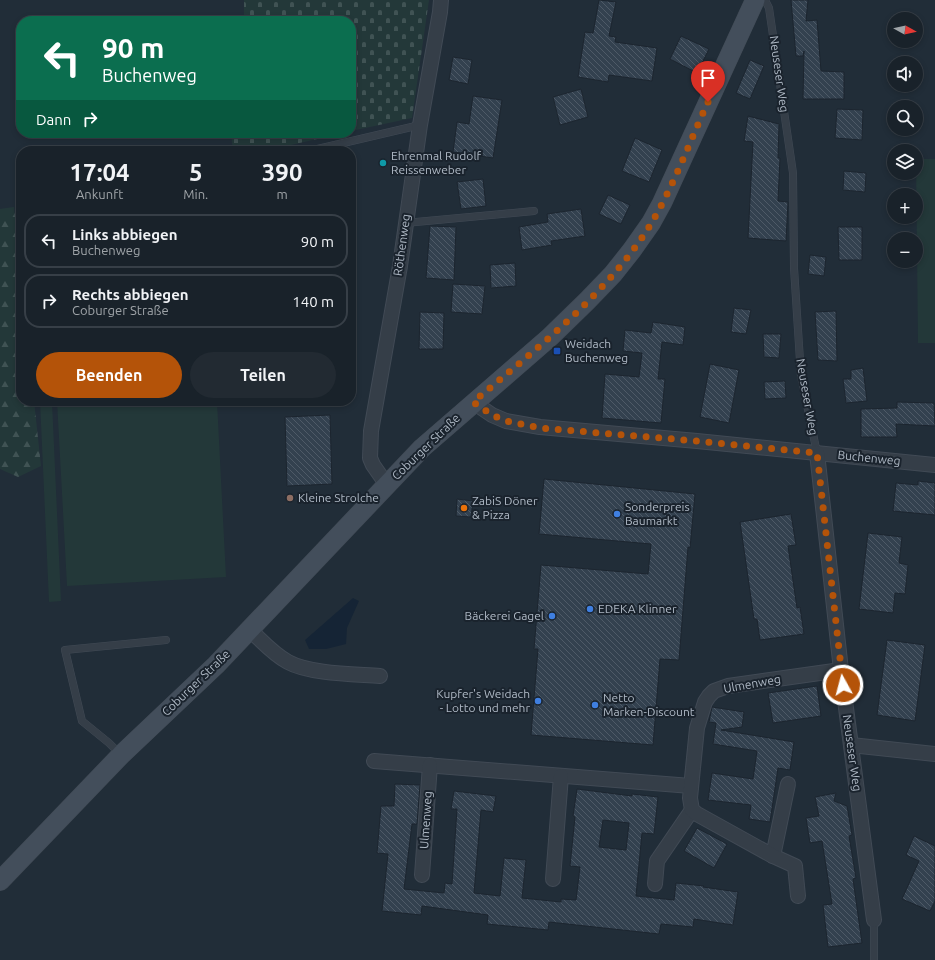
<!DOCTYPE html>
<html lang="de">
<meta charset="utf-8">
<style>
body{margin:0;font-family:Ubuntu,sans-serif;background:#222a32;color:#f1f3f6;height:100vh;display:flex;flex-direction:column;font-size:15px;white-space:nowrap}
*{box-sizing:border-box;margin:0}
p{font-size:13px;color:#9fa4a8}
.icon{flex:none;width:22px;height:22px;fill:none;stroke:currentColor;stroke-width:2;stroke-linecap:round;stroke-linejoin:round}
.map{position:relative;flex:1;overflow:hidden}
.drawer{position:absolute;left:16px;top:146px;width:340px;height:260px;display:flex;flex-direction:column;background:#19222a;border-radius:16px;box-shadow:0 2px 6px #0003,0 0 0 1px #373f47}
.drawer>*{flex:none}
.banner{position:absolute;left:16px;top:16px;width:340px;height:122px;border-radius:16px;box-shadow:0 2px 6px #0003,0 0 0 1px #373f47;background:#0b6e4f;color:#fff;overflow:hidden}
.needle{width:26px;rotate:98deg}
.tools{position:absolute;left:887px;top:12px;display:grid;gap:8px}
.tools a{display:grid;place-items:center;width:36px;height:36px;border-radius:50%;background:#19222a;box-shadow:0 2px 6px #0003,0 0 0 1px #373f47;font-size:20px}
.pin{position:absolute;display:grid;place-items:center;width:34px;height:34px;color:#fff;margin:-41px -17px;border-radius:50% 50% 50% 0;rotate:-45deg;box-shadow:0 0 4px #0007}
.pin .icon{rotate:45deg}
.me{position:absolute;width:44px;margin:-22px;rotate:353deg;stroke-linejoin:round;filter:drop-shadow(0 0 3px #0008)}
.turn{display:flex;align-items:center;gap:14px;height:84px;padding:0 20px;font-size:18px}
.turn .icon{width:52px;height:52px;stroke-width:2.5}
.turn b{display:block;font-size:28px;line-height:34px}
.then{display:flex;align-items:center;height:38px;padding:0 20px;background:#0003;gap:8px;font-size:15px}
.eta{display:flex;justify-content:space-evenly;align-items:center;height:68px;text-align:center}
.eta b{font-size:24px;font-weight:700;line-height:28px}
.action{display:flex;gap:8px;margin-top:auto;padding:8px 20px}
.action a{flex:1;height:46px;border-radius:24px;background:#b45309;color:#fff;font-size:16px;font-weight:700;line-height:46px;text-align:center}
.action a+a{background:#222a32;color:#f1f3f6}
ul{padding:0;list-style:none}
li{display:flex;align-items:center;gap:12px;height:54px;margin:0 8px 6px;padding:0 12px;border:2px solid #373f47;border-radius:16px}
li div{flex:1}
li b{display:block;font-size:15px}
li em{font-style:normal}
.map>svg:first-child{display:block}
</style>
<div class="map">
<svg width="935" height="960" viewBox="0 0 935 960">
<defs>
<pattern id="forest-firs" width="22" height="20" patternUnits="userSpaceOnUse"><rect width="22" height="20" fill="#233839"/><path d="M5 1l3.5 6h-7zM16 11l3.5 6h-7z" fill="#405354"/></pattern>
<pattern id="cemetery-stones" width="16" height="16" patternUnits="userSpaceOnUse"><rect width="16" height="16" fill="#233839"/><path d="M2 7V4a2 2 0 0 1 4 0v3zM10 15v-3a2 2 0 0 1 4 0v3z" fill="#405354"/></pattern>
<pattern id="building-back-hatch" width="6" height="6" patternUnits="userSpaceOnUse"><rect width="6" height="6" fill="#33414f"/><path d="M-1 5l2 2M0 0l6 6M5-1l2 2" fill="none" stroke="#4e5a67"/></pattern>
</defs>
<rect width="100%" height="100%" fill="#212d38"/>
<!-- green -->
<g fill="#233839">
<polygon points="916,159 935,159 935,343 918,343"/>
<polygon points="40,401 52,401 61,601 49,602"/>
<polygon points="57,401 217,401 226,577 67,586"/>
</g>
<!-- forest -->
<polygon fill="url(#forest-firs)" points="14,207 21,276 21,401 34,401 41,466 18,477 0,469 0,209"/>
<!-- cemetery -->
<g fill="url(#cemetery-stones)">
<polygon points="244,0 429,0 412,118 351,131 351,21 244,21"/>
<polygon points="231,133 344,133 264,151 233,151"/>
</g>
<!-- water -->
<polygon fill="#152435" points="353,598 359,601 347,628 346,644 326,649 309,649 305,640"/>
<!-- building -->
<g fill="url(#building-back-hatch)" stroke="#1c252f" fill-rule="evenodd">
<polygon points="599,0 616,2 609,36 616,37 615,42 657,48 652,81 609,75 608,82 578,77 585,32 593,33"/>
<polygon points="791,0 808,0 806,21 817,20 821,71 844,72 844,99 803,99 804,51 803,56 796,56"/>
<polygon points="681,36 709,49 697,73 670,59"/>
<polygon points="453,57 472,60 468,84 449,80"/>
<polygon points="750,60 764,66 750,99 736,93"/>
<polygon points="581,89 588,117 560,125 553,97"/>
<polygon points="473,96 502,100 493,158 453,152 457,122 469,124"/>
<polygon points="837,109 863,110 862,140 835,138"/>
<polygon points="748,116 779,124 778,158 780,158 778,201 788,202 786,241 748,238 753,142 744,141"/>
<polygon points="635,138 662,150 649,182 622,171"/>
<polygon points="844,171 866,173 865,192 843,190"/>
<polygon points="483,179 486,206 461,209 457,182"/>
<polygon points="608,195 630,205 621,224 599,214"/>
<polygon points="581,209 585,236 551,241 552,245 522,250 519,227 548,222 547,214"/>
<polygon points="430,226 456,227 454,280 426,278"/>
<polygon points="838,227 862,227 862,260 839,260"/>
<polygon points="810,255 826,257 824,276 808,274"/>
<polygon points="515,263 516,286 491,288 490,265"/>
<polygon points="453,284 485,286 482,314 451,312"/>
<polygon points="734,308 751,310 746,334 731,332"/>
<polygon points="836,311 837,361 818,360 815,312"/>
<polygon points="420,312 444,313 443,349 419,349"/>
<polygon points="653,322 685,327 683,345 662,342 658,379 665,379 661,423 602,418 605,374 639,377 642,353 623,351 625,330 651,333"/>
<polygon points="763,334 781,334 779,358 764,357"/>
<polygon points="710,364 739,370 729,423 700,417"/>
<polygon points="863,368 867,401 846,403 843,379 851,379 851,370"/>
<polygon points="785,381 786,398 765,399 764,382"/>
<polygon points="897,402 934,403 935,426 896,424 897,437 861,437 861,409 897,408"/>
<polygon points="330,415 332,484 287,486 285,417"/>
<polygon points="544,479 695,494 690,548 688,547 679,660 660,659 653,745 531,735 538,649 534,649 541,565 648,574 651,544 539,534"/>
<polygon points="918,481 935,483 935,515 893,511 896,483 918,485"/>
<polygon points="457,499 473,501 471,517 456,516"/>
<polygon points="791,514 796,545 788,546 797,608 800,607 804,634 760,640 757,619 754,619 740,522"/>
<polygon points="868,533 902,537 899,563 908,565 905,594 895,593 893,613 859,609"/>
<polygon points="887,640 925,645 915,721 877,715"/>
<polygon points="817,686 821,716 773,723 768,693"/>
<polygon points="712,707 744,712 742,727 721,730 794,742 790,770 778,768 770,822 749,819 751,805 708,800 712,773 753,779 757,751 713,744 716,723 709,722"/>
<path d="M 395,784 L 420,785 L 417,824 L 412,824 L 404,889 L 444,893 L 445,883 L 452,884 L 457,809 L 451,809 L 454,791 L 496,796 L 493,812 L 481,810 L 474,893 L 500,896 L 504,858 L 526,860 L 522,898 L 561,902 L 561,899 L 576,900 L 580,867 L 570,866 L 575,817 L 573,816 L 577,789 L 632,796 L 632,794 L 658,797 L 654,834 L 642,833 L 636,896 L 674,900 L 676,883 L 704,886 L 703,887 L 738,892 L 733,925 L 694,919 L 693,927 L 661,924 L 659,934 L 549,922 L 548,930 L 487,924 L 488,915 L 422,906 L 421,915 L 382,911 L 388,854 L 377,853 L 381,806 L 394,806 ZM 603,820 L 629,823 L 626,850 L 599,847 Z"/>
<polygon points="836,793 834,801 847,806 852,835 849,836 856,878 853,879 862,943 828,947 823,905 832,904 822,841 810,843 806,818 819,816 815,797"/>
<polygon points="697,828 727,844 714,868 684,851"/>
<polygon points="914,836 935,846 935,901 930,911 902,899 919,861 906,855"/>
</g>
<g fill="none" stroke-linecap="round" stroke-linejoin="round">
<!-- lane casing -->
<g stroke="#414a55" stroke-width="8">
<g id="lane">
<polyline points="765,0 769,8 793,173 794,268 801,376 817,453"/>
<polyline points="309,151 420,125"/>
<polyline points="405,223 534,211"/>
<polyline points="121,755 109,743 82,721 65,650 166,640"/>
<polyline points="874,920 874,960"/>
</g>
</g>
<!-- street casing -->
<g stroke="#414a55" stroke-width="16">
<g id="street">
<polyline points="473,402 492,415 506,421 540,427 697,441 935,465"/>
<polyline points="817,453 841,670 874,920"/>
<polyline points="387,485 373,465 370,458 371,431 400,266 420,125 440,12 441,0"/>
<path d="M 250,630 C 262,641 273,654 288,662 C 310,674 354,674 380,676"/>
<polyline points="851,745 935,754"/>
<polyline points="374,761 691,786"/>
<polyline points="773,856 788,784"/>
<polyline points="422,875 430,765"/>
<polyline points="553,879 561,776"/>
<polyline points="655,884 657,861 692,810"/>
<polyline points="798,896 795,866 773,856 697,814 692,810 690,798 697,728 705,702 709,696 714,691 728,686 841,670"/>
</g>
</g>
<!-- secondary casing -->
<g stroke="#414a55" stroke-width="20">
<polyline id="secondary" points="0,881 121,755 216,665 422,448 550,337 587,301 613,274 632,250 651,223 662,203 755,0"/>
</g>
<!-- lane -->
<use href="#lane" stroke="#353e48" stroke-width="7"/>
<!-- street -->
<use href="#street" stroke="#353e48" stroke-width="14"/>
<!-- secondary -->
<use href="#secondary" stroke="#434e5b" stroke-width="19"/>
</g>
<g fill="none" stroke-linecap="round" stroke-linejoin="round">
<!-- route -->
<path stroke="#b45309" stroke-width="7" stroke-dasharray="0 12.6" d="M 708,102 C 690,141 674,185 652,222 C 610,292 535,350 473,402 L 492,415 L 506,421 L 540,428 L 697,441 L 817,453 L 843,685"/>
</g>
<!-- markers -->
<circle fill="#0f9aa8" stroke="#1a232d" stroke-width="1.5" cx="383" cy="163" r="4"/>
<rect fill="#1a4fb4" stroke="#1a232d" stroke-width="1.5" x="553" y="347" width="8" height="8" rx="2"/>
<circle fill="#8d6e63" stroke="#1a232d" stroke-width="1.5" cx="290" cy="498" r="4"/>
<circle fill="#e8710a" stroke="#1a232d" stroke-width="1.5" cx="464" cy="508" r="4"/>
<g fill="#3f7fe0" stroke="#1a232d" stroke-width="1.5">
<circle cx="617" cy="514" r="4"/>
<circle cx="590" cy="609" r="4"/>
<circle cx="552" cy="616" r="4"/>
<circle cx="538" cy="701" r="4"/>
<circle cx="595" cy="705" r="4"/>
</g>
<g text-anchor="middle" stroke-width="4" stroke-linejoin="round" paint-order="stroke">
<!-- street labels -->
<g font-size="12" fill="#afb9c5" stroke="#1a232d">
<text transform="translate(779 74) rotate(82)" y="4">Neuseser Weg</text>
<text transform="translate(402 245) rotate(-82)" y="4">Röthenweg</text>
<text transform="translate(807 397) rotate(80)" y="4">Neuseser Weg</text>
<text transform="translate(426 447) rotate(-44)" y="4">Coburger Straße</text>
<text transform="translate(869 458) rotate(6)" y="4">Buchenweg</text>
<text transform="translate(196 683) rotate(-44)" y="4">Coburger Straße</text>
<text transform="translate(752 684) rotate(-10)" y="4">Ulmenweg</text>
<text transform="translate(852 753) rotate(82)" y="4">Neuseser Weg</text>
<text transform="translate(426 820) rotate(-86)" y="4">Ulmenweg</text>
</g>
<!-- poi labels -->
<g font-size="12" fill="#afb9c5" stroke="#1a232d" text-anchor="start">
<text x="391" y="160">Ehrenmal Rudolf<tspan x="391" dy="14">Reissenweber</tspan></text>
<text x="565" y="348">Weidach<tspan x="565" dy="14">Buchenweg</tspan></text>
<text x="298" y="502">Kleine Strolche</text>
<text x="472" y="505">ZabiS Döner<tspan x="472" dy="14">&amp; Pizza</tspan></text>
<text x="625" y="511">Sonderpreis<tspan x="625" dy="14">Baumarkt</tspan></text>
<text x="598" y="613">EDEKA Klinner</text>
<text x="544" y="620" text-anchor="end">Bäckerei Gagel</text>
<text x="530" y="698" text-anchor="end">Kupfer's Weidach<tspan x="530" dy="14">- Lotto und mehr</tspan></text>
<text x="603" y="702">Netto<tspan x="603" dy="14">Marken-Discount</tspan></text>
</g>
</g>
</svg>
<div class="tools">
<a><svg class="needle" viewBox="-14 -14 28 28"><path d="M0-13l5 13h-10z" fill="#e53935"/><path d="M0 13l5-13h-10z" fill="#9fa4a8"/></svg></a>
<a><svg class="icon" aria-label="sound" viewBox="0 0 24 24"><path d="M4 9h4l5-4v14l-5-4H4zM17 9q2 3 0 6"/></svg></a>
<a><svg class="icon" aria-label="search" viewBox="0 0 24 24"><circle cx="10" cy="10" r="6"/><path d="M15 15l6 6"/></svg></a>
<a><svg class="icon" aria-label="layers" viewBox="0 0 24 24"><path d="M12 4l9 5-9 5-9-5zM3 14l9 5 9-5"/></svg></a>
<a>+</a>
<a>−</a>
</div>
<div class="pin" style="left:708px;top:102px;background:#d93025"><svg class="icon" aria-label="arrive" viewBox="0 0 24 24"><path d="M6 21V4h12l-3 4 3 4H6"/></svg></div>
<svg class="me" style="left:843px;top:685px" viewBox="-20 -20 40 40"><circle r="17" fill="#b45309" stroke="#fff" stroke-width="3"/><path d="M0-11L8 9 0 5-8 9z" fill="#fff"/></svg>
<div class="banner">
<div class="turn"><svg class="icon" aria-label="left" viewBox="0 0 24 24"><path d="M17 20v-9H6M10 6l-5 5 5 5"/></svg><div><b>90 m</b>Buchenweg</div></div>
<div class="then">Dann<svg class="icon" aria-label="right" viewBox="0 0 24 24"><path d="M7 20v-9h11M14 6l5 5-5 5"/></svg></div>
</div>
<section class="drawer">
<div class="eta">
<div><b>17:04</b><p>Ankunft</p></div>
<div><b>5</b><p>Min.</p></div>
<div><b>390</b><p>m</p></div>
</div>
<ul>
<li><svg class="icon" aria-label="left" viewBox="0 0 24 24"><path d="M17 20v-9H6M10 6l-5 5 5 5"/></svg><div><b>Links abbiegen</b><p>Buchenweg</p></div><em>90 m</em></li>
<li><svg class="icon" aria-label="right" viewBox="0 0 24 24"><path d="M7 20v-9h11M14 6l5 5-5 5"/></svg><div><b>Rechts abbiegen</b><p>Coburger Straße</p></div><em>140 m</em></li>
</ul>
<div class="action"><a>Beenden</a><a>Teilen</a></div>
</section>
</div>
